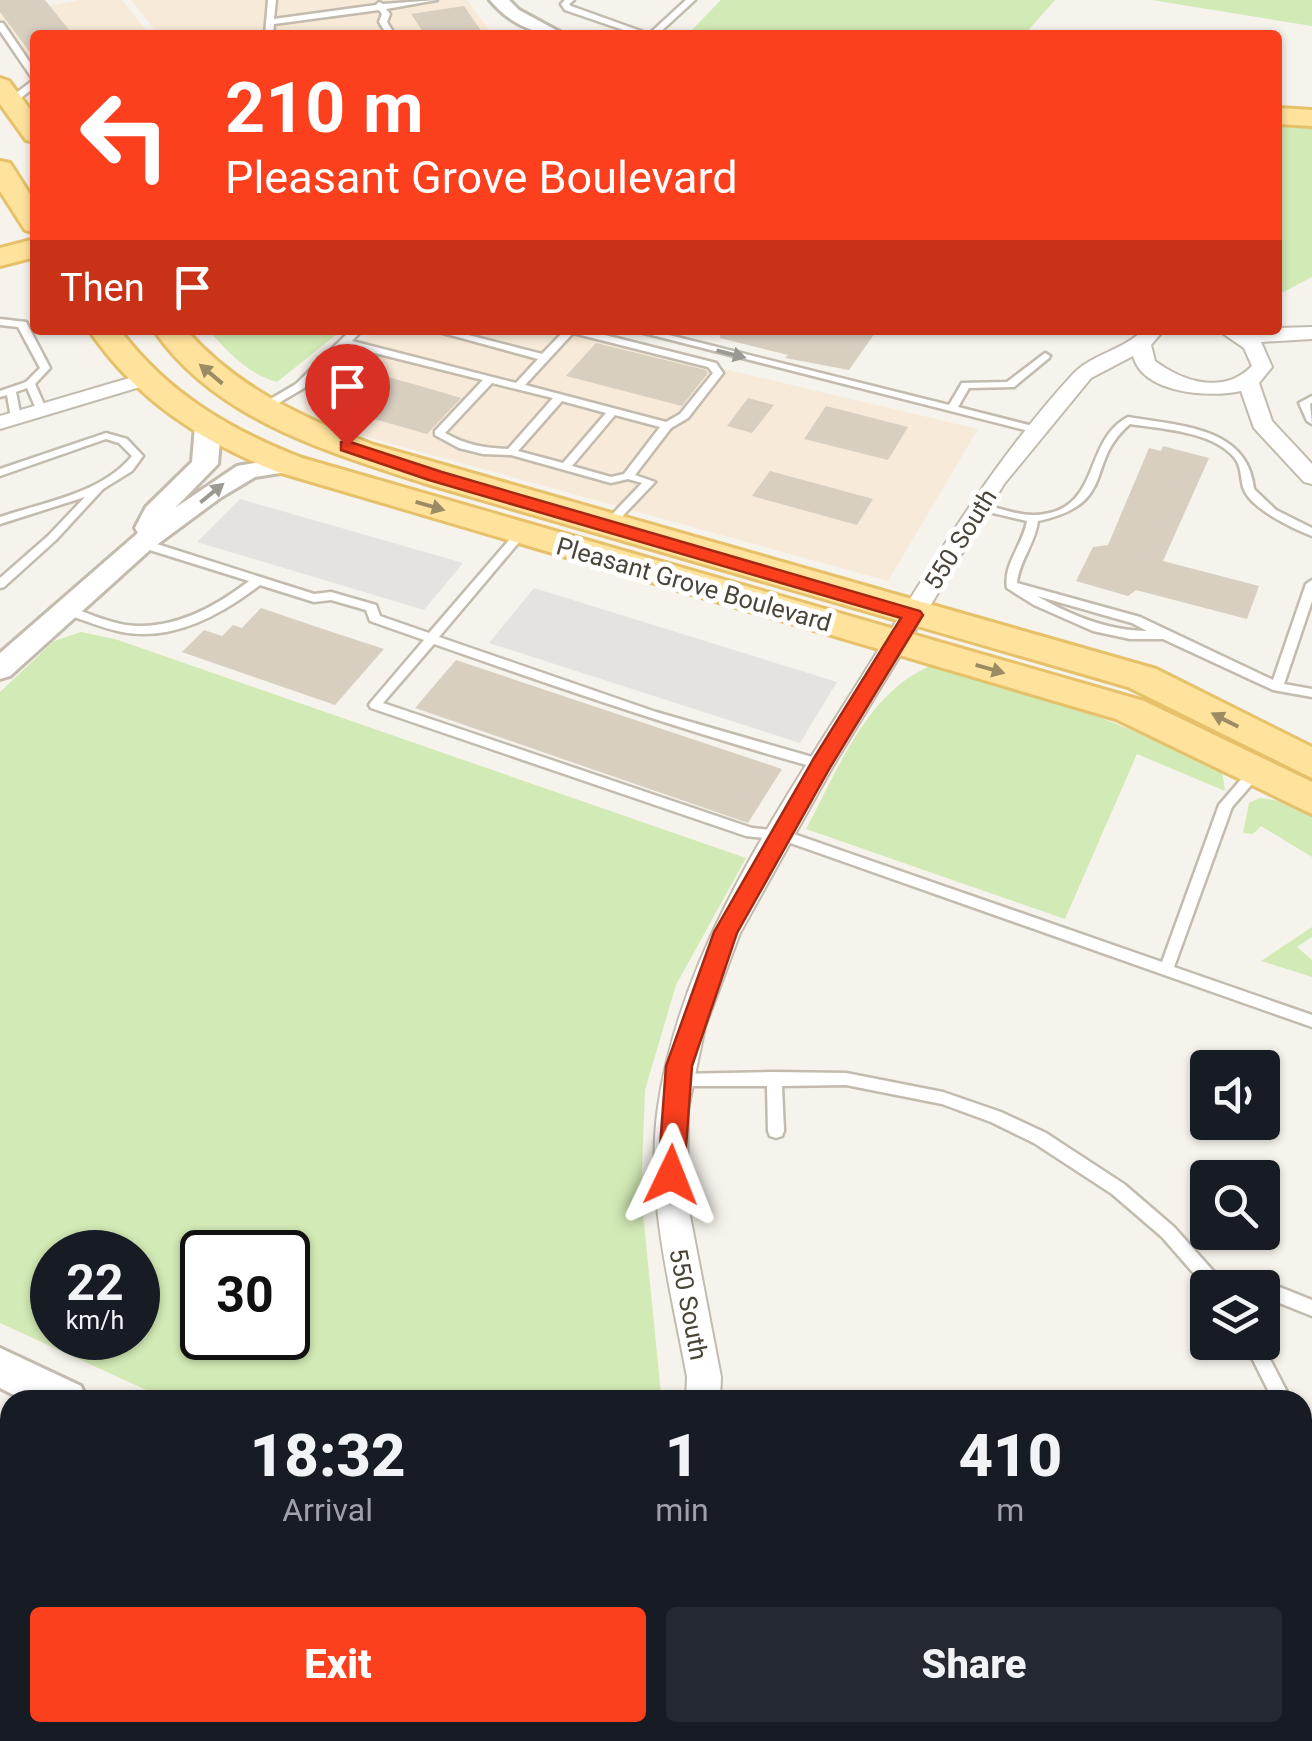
<!DOCTYPE html>
<style>
body{margin:0;font-family:Roboto,sans-serif;background:#242831;color:#f1f3f6;height:100vh;display:flex;flex-direction:column;font-size:38px;white-space:nowrap}
*{box-sizing:border-box;margin:0}
p{font-size:32px;color:#9ea1a6}
.icon{flex:none;width:55px;height:55px;fill:none;stroke:currentColor;stroke-width:2;stroke-linecap:round;stroke-linejoin:round}
.map{position:relative;flex:1;overflow:hidden}
.panel{position:absolute;left:0px;top:1390px;width:1312px;height:352px;display:flex;flex-direction:column;background:#171b24;border-radius:30px 30px 0 0;box-shadow:0 2px 8px #0004}
.panel>*{flex:none}
.banner{position:absolute;left:30px;top:30px;width:1252px;height:305px;border-radius:10px;box-shadow:0 2px 8px #0004;background:#fc3f1d;color:#fff;overflow:hidden}
.buttons{position:absolute;left:1190px;top:1050px;display:grid;gap:20px}
.buttons a{display:grid;place-items:center;width:90px;height:90px;border-radius:10px;background:#171b24;box-shadow:0 2px 8px #0004;font-size:50px}
.speed{position:absolute;left:30px;top:1230px;display:flex;gap:20px;font-size:50px;font-weight:700;text-align:center}
.speed>*{display:grid;place-content:center;width:130px;height:130px;border-radius:50%;background:#171b24;box-shadow:0 2px 8px #0004;line-height:1}
.speed small{font-size:25px;font-weight:400}
.speed .limit{border:5px solid #111;border-radius:15px;background:#fff;color:#111}
.pin{position:absolute;display:grid;place-items:center;width:85px;height:85px;color:#fff;margin:-102px -42px;border-radius:50% 50% 50% 0;rotate:-45deg;box-shadow:0 0 10px #0007}
.pin .icon{rotate:45deg}
.me{position:absolute;width:110px;margin:-55px;rotate:2deg;stroke-linejoin:round;filter:drop-shadow(0 0 8px #0008)}
.turn{display:flex;align-items:center;gap:35px;height:210px;padding:0 30px;font-size:45px}
.turn .icon{width:130px;height:130px;stroke-width:2.5}
.turn b{display:block;font-size:70px;line-height:85px}
.then{display:flex;align-items:center;height:95px;padding:0 30px;background:#0003;gap:20px;font-size:38px}
.eta{display:flex;justify-content:space-evenly;align-items:center;height:170px;text-align:center}
.eta b{font-size:60px;font-weight:800;line-height:70px}
.button{display:flex;gap:20px;margin-top:auto;padding:20px 30px}
.button a{flex:1;height:115px;border-radius:10px;background:#fc3f1d;color:#fff;font-size:40px;font-weight:800;line-height:115px;text-align:center}
.button a+a{background:#242831;color:#f1f3f6}
.map>svg:first-child{display:block}
</style>
<div class="map">
<svg width="1312" height="1741" viewBox="0 0 1312 1741">
<rect width="100%" height="100%" fill="#f6f3ec"/>
<!-- commercial -->
<g fill="#f7ead8">
<polygon points="80,0 122,0 150,35 35,35 35,80 32,81 0,33 0,16"/>
<polygon points="131,0 467,0 493,35 159,35"/>
<polygon points="376,330 559,330 978,429 888,581 360,435 304,412 305,398"/>
</g>
<!-- green -->
<g fill="#d2eab5" fill-rule="evenodd">
<polygon points="721,0 1055,0 1024,35 687,35"/>
<polygon points="1152,0 1312,0 1312,26"/>
<polygon points="1278,123 1312,127 1312,277 1278,295"/>
<path d="M 208,330 L 342,330 L 277,382 C 249,375 227,351 208,330 Z"/>
<path d="M 81,632 L 115,639 L 746,858 L 676,985 L 645,1090 L 641,1193 L 661,1394 L 652,1400 L 168,1400 L 0,1323 L 0,692 L 54,641 ZM 52,1252 L 138,1252 L 138,1338 L 52,1338 ZM 202,1252 L 288,1252 L 288,1338 L 202,1338 Z"/>
<path d="M 933,665 L 1056,700 L 1207,760 L 1222,770 L 1225,791 L 1137,754 L 1065,919 L 806,829 C 837,772 867,690 933,665 Z"/>
<polygon points="1260,798 1293,803 1312,814 1312,857 1261,826 1253,834 1243,833 1249,803"/>
<polygon points="1312,927 1312,937 1297,947 1312,960 1312,977 1261,961"/>
</g>
<!-- parking -->
<g fill="#e5e3e0">
<polygon points="240,499 463,563 424,610 197,542"/>
<polygon points="534,588 837,682 800,743 489,643"/>
</g>
<!-- building -->
<g fill="#d8cfc1">
<polygon points="0,0 45,0 73,35 35,35 35,59 0,12"/>
<polygon points="464,6 484,35 425,35 411,14"/>
<polygon points="721,330 877,330 849,370 785,358 788,355 720,338"/>
<polygon points="596,343 706,370 708,373 682,406 566,376"/>
<polygon points="362,370 417,385 461,398 427,434 325,405"/>
<polygon points="748,398 774,405 752,433 727,426"/>
<polygon points="826,406 908,427 888,460 804,439"/>
<polygon points="1163,446 1209,458 1163,561 1259,586 1247,619 1136,590 1128,596 1076,581 1093,547 1108,545 1149,448 1161,451"/>
<polygon points="770,471 873,499 857,525 752,496"/>
<polygon points="261,608 326,630 384,649 335,705 182,652 204,630 222,636 233,625 242,628"/>
<polygon points="456,660 782,769 748,823 415,708"/>
</g>
<g fill="none" stroke-linecap="round" stroke-linejoin="round">
<!-- service casing -->
<g stroke="#c2bbae" stroke-width="5">
<g id="service">
<polygon points="268,0 276,0 274,19 376,5 379,2 383,4 437,0 386,9 390,14 387,22 395,35 387,35 379,22 382,14 379,10 274,24 273,35 265,35"/>
<polygon points="565,0 574,0 569,4 571,6 649,34 686,0 695,0 657,35 638,35 565,10 561,4"/>
<polygon points="0,23 3,23 35,70 35,78 32,78 0,31"/>
<polygon points="32,81 35,81 35,87 22,97 17,108 11,108 15,94"/>
<polygon points="0,319 26,322 50,368 35,384 46,409 41,412 37,411 27,388 16,392 21,418 16,421 11,418 7,395 0,397 0,391 26,382 40,368 18,327 0,325"/>
<path d="M 351,330 L 362,330 L 352,341 L 516,383 L 538,359 L 432,330 L 449,330 L 542,354 L 565,330 L 585,330 L 716,363 L 723,373 L 688,418 L 671,428 L 635,475 L 655,482 L 611,528 L 607,529 L 601,526 L 603,524 L 642,483 L 628,479 L 611,483 L 511,455 L 483,454 L 459,448 L 435,435 L 435,431 L 483,380 L 347,346 L 304,388 L 265,411 L 257,411 L 257,407 L 296,384 ZM 573,333 L 708,367 L 713,373 L 680,414 L 666,422 L 525,385 ZM 492,383 L 553,398 L 508,449 C 485,448 465,445 445,433 ZM 562,401 L 606,413 L 563,463 L 518,451 ZM 615,415 L 660,427 L 624,474 L 611,477 L 572,466 Z"/>
<polygon points="632,330 649,330 949,405 962,383 1007,382 1045,353 1050,356 1049,358 1014,387 969,388 958,407 1041,428 1042,430 1037,433"/>
<polygon points="1312,396 1312,403 1310,404 1312,424 1307,421 1299,403"/>
<path d="M 1128,417 C 1178,426 1248,426 1254,489 L 1276,510 L 1312,528 L 1312,536 C 1292,528 1249,508 1243,487 C 1240,476 1242,467 1234,457 C 1211,431 1162,429 1130,424 C 1083,464 1120,503 1038,521 C 1035,544 1019,561 1017,583 L 1140,617 L 1273,680 L 1306,584 L 1312,580 L 1312,601 L 1284,684 L 1312,689 L 1312,697 L 1273,690 L 1163,639 L 1130,639 L 1093,631 L 1034,605 L 1007,588 C 1003,564 1023,545 1027,521 L 976,509 L 976,505 L 980,504 C 997,507 1018,516 1035,515 C 1103,512 1081,442 1128,417 ZM 1037,596 L 1132,623 L 1147,631 C 1109,631 1070,615 1037,596 Z"/>
<path d="M 106,433 L 127,439 L 143,456 L 132,471 L 103,489 L 56,540 L 4,587 L 0,588 L 0,578 L 48,536 L 85,497 L 0,524 L 0,517 C 44,502 101,494 132,456 L 119,443 L 106,439 L 0,476 L 0,469 Z"/>
<path d="M 521,529 L 525,531 L 525,535 L 439,637 L 656,712 L 826,761 L 828,764 L 826,767 L 821,769 C 690,733 562,689 434,644 L 383,703 L 752,828 L 788,832 L 1162,962 L 1219,805 L 1250,769 L 1260,769 L 1262,772 L 1260,775 L 1232,807 L 1174,967 L 1312,1015 L 1312,1027 L 782,840 L 746,836 L 371,708 L 369,705 L 371,702 L 424,640 L 370,621 L 366,610 L 331,600 L 314,602 L 260,585 C 221,615 172,642 122,632 C 101,628 82,619 62,613 L 60,610 L 66,606 C 86,612 106,622 126,625 C 172,631 214,608 249,581 L 137,546 L 135,543 L 141,539 L 314,594 L 331,592 L 376,605 L 380,616 L 429,633 L 517,531 Z"/>
<polygon points="774,1072 846,1073 943,1092 1001,1112 1046,1133 1124,1184 1174,1227 1214,1272 1262,1280 1312,1300 1312,1316 1262,1296 1262,1288 1215,1288 1203,1284 1162,1237 1112,1194 1034,1143 991,1122 942,1104 846,1085 782,1086 784,1131 782,1136 776,1138 770,1136 768,1131 767,1086 677,1086 672,1084 669,1080 672,1076 677,1074"/>
<polygon points="1244,1342 1261,1342 1287,1392 1289,1400 1273,1400"/>
</g>
</g>
<!-- minor casing -->
<g stroke="#c2bbae" stroke-width="4">
<g id="minor">
<path d="M 1312,327 L 1312,339 L 1261,342 L 1272,367 L 1259,383 L 1272,421 L 1312,464 L 1312,484 L 1304,482 L 1254,428 L 1241,391 C 1210,398 1143,394 1133,356 L 1091,378 L 1004,484 L 833,766 L 740,933 L 705,1027 L 688,1109 L 687,1200 L 721,1377 L 720,1400 L 686,1400 L 687,1377 C 671,1289 645,1197 658,1107 C 682,944 784,802 869,665 C 932,564 992,462 1073,374 C 1092,354 1124,350 1143,330 L 1164,330 L 1151,345 L 1155,361 C 1183,382 1224,395 1252,366 L 1244,348 L 1218,330 Z"/>
<polygon points="143,374 153,380 150,384 0,429 0,416"/>
</g>
</g>
<!-- tertiary casing -->
<g stroke="#c2bbae" stroke-width="6">
<g id="tertiary">
<path d="M 490,0 L 509,0 L 519,10 L 565,35 C 535,35 510,24 490,0 Z"/>
<polygon points="208,418 221,426 218,464 175,508 237,466 290,457 303,465 299,470 255,477 220,498 151,549 10,676 0,679 0,653 138,533 135,528 146,507 192,462 195,426"/>
<polygon points="0,1348 81,1386 87,1400 24,1400 0,1388"/>
<polygon points="539,1732 586,1732 588,1741 542,1741"/>
<polygon points="766,1732 812,1732 810,1741 764,1741"/>
<polygon points="814,1732 864,1732 867,1741 817,1741"/>
</g>
</g>
<!-- primary casing -->
<g stroke="#e6c16a" stroke-width="6">
<g id="primary">
<polygon points="0,78 9,81 35,116 35,142 26,140 0,104"/>
<polygon points="1278,108 1312,110 1312,126 1278,124"/>
<polygon points="0,161 10,163 35,202 35,233 25,230 0,191"/>
<polygon points="35,239 35,257 0,266 0,248"/>
<path d="M 89,330 L 120,330 C 167,393 230,430 302,458 L 1144,701 L 1312,782 L 1312,814 L 1116,719 L 278,472 C 200,441 137,400 89,330 Z"/>
<path d="M 154,330 L 186,330 C 237,388 302,418 374,445 L 1156,669 L 1312,747 L 1312,778 L 1128,687 L 424,483 C 326,451 215,419 154,330 Z"/>
</g>
</g>
<!-- service -->
<use href="#service" fill="#fff" fill-rule="evenodd"/>
<!-- minor -->
<use href="#minor" fill="#fff" fill-rule="evenodd"/>
<!-- tertiary -->
<use href="#tertiary" fill="#fff" fill-rule="evenodd"/>
<!-- primary -->
<use href="#primary" fill="#ffe39c" fill-rule="evenodd"/>
</g>
<!-- one-way arrows -->
<defs><path id="oneway-solid" d="M-6-.8H1V-3.2L6.5 0L1 3.2V.8H-6Z" transform="scale(2.5)"/></defs>
<g fill="#9c9892">
<use href="#oneway-solid" transform="translate(731 354) rotate(14)"/>
<use href="#oneway-solid" transform="translate(212 493) rotate(-39)"/>
</g>
<g fill="#9c8c66">
<use href="#oneway-solid" transform="translate(211 374) rotate(-140)"/>
<use href="#oneway-solid" transform="translate(430 506) rotate(16)"/>
<use href="#oneway-solid" transform="translate(990 669) rotate(16)"/>
<use href="#oneway-solid" transform="translate(1225 720) rotate(-153)"/>
</g>
<!-- route -->
<polygon fill="#fc3f1d" stroke="#a42913" stroke-width="2.5" points="347,441 442,472 920,611 923,615 831,766 737,933 692,1066 684,1175 681,1183 671,1187 662,1183 658,1175 666,1066 714,932 814,758 901,618 429,480 341,450 341,442"/>
<g text-anchor="middle" stroke-width="10" stroke-linejoin="round" paint-order="stroke">
<!-- street labels -->
<g font-size="25" fill="#4b4439" stroke="#fff">
<text transform="translate(960 539) rotate(-58)" y="9">550 South</text>
<text transform="translate(694 584) rotate(16)" y="9">Pleasant Grove Boulevard</text>
<text transform="translate(689 1304) rotate(79)" y="9">550 South</text>
</g>
</g>
</svg>
<div class="buttons">
<a><svg class="icon" aria-label="sound" viewBox="0 0 24 24"><path d="M4 9h4l5-4v14l-5-4H4zM17 9q2 3 0 6"/></svg></a>
<a><svg class="icon" aria-label="search" viewBox="0 0 24 24"><circle cx="10" cy="10" r="6"/><path d="M15 15l6 6"/></svg></a>
<a><svg class="icon" aria-label="layers" viewBox="0 0 24 24"><path d="M12 4l9 5-9 5-9-5zM3 14l9 5 9-5"/></svg></a>
</div>
<div class="speed"><div>22<small>km/h</small></div><div class="limit">30</div></div>
<div class="pin" style="left:347px;top:446px;background:#d93025"><svg class="icon" aria-label="arrive" viewBox="0 0 24 24"><path d="M6 21V4h12l-3 4 3 4H6"/></svg></div>
<svg class="me" style="left:671px;top:1175px" viewBox="-20 -20 40 40"><path d="M0-17L14 15 0 8-14 15z" fill="#fc3f1d" stroke="#fff" stroke-width="4"/></svg>
<div class="banner">
<div class="turn"><svg class="icon" aria-label="left" viewBox="0 0 24 24"><path d="M17 20v-9H6M10 6l-5 5 5 5"/></svg><div><b>210 m</b>Pleasant Grove Boulevard</div></div>
<div class="then">Then<svg class="icon" aria-label="arrive" viewBox="0 0 24 24"><path d="M6 21V4h12l-3 4 3 4H6"/></svg></div>
</div>
<section class="panel">
<div class="eta">
<div><b>18:32</b><p>Arrival</p></div>
<div><b>1</b><p>min</p></div>
<div><b>410</b><p>m</p></div>
</div>
<div class="button"><a>Exit</a><a>Share</a></div>
</section>
</div>
